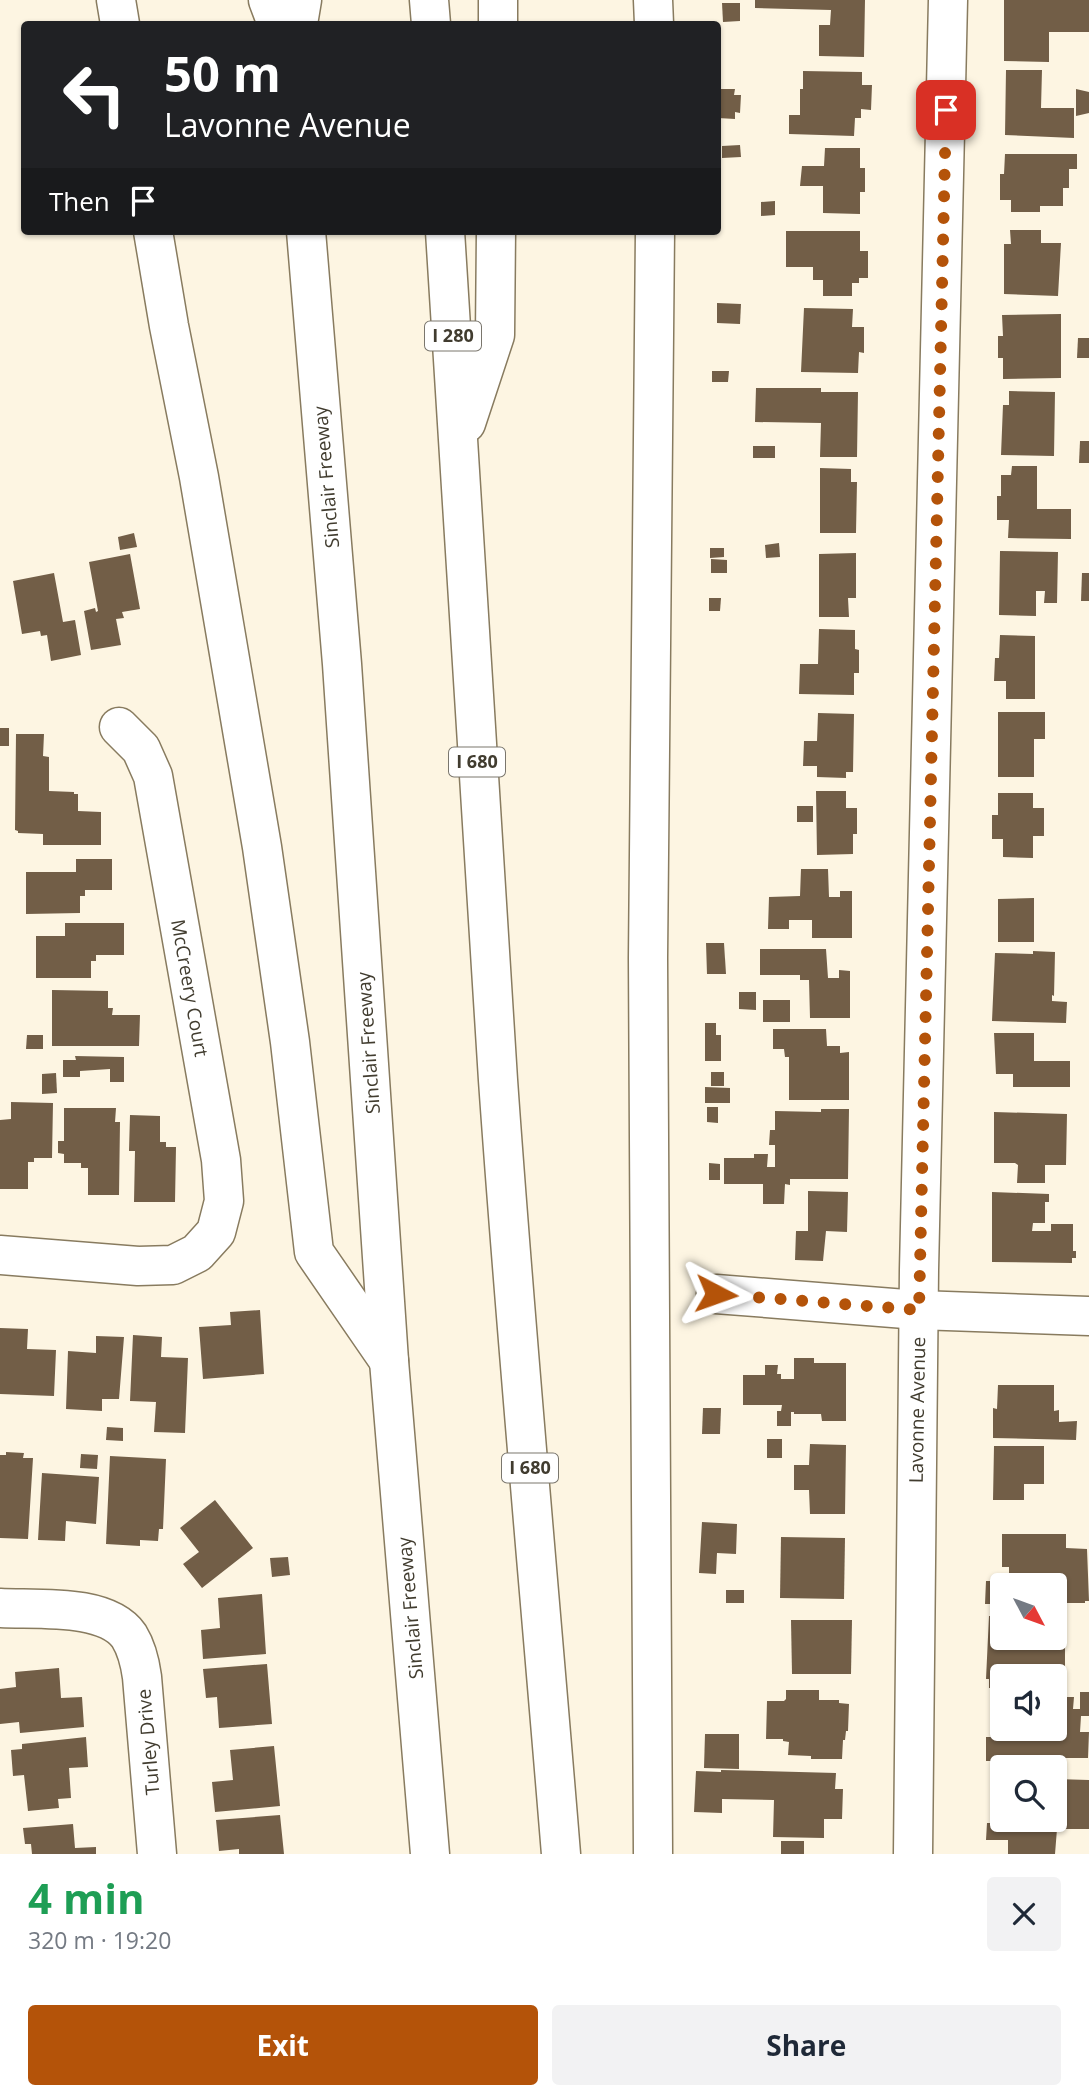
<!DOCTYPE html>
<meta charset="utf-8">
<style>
body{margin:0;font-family:"Open Sans",sans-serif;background:#f2f2f3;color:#1f2937;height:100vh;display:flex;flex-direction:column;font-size:26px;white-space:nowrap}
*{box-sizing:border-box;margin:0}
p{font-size:23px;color:#747a83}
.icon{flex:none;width:38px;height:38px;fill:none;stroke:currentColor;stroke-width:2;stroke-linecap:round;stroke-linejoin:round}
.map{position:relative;height:1854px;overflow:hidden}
.panel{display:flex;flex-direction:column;background:#fff;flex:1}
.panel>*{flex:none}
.hud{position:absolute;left:21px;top:21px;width:700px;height:214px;border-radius:7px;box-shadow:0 2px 5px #0004;background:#202124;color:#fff;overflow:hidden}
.needle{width:46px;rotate:131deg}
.fabs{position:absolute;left:990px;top:1573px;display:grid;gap:14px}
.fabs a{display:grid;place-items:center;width:77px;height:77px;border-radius:7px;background:#fff;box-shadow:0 2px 5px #0004;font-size:35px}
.pin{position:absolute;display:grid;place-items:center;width:60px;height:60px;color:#fff;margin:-30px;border-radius:14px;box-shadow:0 4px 10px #0006}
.me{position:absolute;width:77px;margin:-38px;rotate:94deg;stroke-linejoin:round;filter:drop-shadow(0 0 5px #0008)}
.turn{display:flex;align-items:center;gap:24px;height:147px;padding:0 28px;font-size:32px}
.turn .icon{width:91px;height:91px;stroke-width:2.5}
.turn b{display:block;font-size:49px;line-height:60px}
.then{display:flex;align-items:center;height:66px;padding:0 28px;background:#0003;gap:14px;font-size:26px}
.round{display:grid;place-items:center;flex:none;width:74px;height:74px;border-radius:7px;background:#f2f2f3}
.summary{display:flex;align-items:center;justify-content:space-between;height:119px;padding:0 28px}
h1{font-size:42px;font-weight:700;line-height:52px;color:#1e9e55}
.button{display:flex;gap:14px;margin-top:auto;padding:14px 28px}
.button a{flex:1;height:80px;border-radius:7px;background:#b45309;color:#fff;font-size:28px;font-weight:700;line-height:80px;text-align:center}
.button a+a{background:#f2f2f3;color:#1f2937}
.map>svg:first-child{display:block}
</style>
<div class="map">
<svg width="1089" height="1854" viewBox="0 0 1089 1854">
<rect width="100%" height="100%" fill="#fdf5e2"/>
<!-- building -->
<g fill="#725e47">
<polygon points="755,0 865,0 864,57 819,56 819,25 830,25 831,10 755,8"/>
<polygon points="1004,0 1089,0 1089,32 1049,32 1049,62 1004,61"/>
<polygon points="722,3 740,3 740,21 723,22"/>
<polygon points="1006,70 1042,70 1041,108 1074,108 1074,138 1005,135"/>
<polygon points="803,71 862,72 862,85 872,85 871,110 861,109 861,118 855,118 854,136 789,134 789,115 800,115 800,89 803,89"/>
<polygon points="721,89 735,89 734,95 741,95 740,113 735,112 735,119 718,118 718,95 721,95"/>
<polygon points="1076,89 1089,92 1089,113 1076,116"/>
<polygon points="740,145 741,157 722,158 722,146"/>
<polygon points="825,148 860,148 860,168 865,168 865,192 860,192 860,214 823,213 823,186 800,186 802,166 824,166"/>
<polygon points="1005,154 1077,154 1077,169 1069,169 1069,188 1063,188 1063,206 1040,206 1040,212 1011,212 1011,200 1000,200 1000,174 1004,174"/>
<polygon points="775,201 775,215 761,216 761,202"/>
<polygon points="1010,230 1041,230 1041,243 1061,243 1058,296 1004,294 1004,244 1011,244"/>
<polygon points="786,231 860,231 860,251 868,251 868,278 859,278 859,283 852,283 852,296 823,296 823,280 813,280 813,267 786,267"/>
<polygon points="717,303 741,304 740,324 717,323"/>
<polygon points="804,308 853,309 852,327 864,327 864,353 859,352 858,373 801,372"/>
<polygon points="1061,314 1061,378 1003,379 1003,358 998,358 998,336 1003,336 1002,315"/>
<polygon points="1078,338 1089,338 1089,358 1077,358"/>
<polygon points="712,371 729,371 728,382 712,382"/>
<polygon points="756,388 821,388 821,392 858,392 857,457 820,457 821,423 755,422"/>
<polygon points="1009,391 1055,392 1054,456 1001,455 1003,405 1009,405"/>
<polygon points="1080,441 1089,441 1089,463 1079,463"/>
<rect x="753" y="446" width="22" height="12"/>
<polygon points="1012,466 1037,466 1037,509 1071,509 1071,539 1008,538 1009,520 997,520 997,496 1001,496 1001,475 1011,475"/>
<polygon points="820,468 851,469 851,482 857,482 856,533 820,533"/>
<polygon points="134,533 137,547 120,550 118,537"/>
<polygon points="779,543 780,557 766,558 765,545"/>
<polygon points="710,548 724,548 724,557 710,558"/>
<polygon points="1000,551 1058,552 1057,603 1044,603 1045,591 1036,591 1036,616 999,615"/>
<polygon points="856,553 856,598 848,598 849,617 819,617 819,554"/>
<polygon points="130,554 140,609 122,612 124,618 116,619 121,645 91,650 84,611 95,608 96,612 98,611 89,562"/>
<polygon points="711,559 727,560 727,573 711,573"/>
<polygon points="54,573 63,622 75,620 81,655 51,661 47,635 41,636 40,631 22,634 13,581"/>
<polygon points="1082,573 1089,573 1089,601 1081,601"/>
<polygon points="709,598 721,598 720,611 709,611"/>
<polygon points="819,629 855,630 855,649 859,650 859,673 854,673 854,695 799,694 800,664 818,664"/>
<polygon points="1000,635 1035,636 1035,699 1006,699 1006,681 994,681 995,658 999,658"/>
<polygon points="998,712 1045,712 1045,739 1034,739 1034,777 998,777"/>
<polygon points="818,713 854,714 853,772 846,772 846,778 817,777 817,766 803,766 804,741 817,741"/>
<rect x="0" y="728" width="9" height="18"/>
<polygon points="16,734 44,734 43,756 49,757 49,791 74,792 74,794 78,794 78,811 101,812 101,845 43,845 43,834 18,833 18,831 15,830"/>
<polygon points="816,791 846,791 846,808 857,808 857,834 853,834 853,854 817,855"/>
<polygon points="998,793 1033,793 1033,808 1044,808 1044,836 1033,836 1033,858 1003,857 1003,839 992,839 992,815 998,815"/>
<rect x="797" y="806" width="16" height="16"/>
<polygon points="76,859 112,859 112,890 85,890 85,896 80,896 80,913 26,914 26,872 76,872"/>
<polygon points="801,869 828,869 829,897 840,897 840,891 852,891 852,938 812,938 812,920 789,920 789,929 768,929 769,897 800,896"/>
<polygon points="1034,898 1034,942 998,942 998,899"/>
<polygon points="65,923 124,923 124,955 96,955 96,961 91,961 91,978 36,978 36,936 65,936"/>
<polygon points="706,943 724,943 726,974 707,974"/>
<polygon points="760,949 826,949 828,978 839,978 839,970 850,971 850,1018 810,1018 809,980 800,980 800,975 760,975"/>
<polygon points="1033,951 1055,952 1054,996 1052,995 1052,1001 1067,1002 1066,1023 992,1021 995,953 1033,954"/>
<polygon points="52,990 108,991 108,1008 113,1008 112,1015 140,1015 139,1046 52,1046"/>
<polygon points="739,992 756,992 756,1010 739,1009"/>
<rect x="763" y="1000" width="27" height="22"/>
<polygon points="705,1023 716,1023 716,1035 721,1035 721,1061 705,1061"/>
<polygon points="773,1029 826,1029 827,1046 840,1046 840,1053 849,1052 849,1100 789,1100 789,1057 785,1057 784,1049 773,1049"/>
<polygon points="994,1033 1034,1033 1034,1061 1070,1061 1070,1087 1013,1087 1013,1074 996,1074"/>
<polygon points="27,1035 43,1035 43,1049 26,1049"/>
<polygon points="75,1056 124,1057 124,1082 110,1082 110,1069 80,1071 80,1077 63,1077 63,1060 76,1060"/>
<rect x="711" y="1072" width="13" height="14"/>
<polygon points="56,1073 57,1093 42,1094 42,1074"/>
<polygon points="705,1087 730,1088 730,1103 705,1103"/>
<polygon points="11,1102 53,1103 52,1158 34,1158 34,1162 28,1162 28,1189 0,1189 0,1120 11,1119"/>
<polygon points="707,1107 718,1107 718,1123 707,1122"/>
<polygon points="64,1108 116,1108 115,1122 120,1122 119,1195 88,1195 88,1168 81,1168 81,1163 64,1163 64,1154 58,1153 58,1141 64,1141"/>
<polygon points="821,1109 849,1109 848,1179 790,1179 790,1185 785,1184 784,1204 763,1204 763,1184 724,1184 724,1158 754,1158 754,1154 768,1154 767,1167 775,1167 775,1145 769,1145 770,1130 775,1130 775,1111 821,1112"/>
<polygon points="994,1112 1067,1114 1066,1165 1045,1165 1045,1183 1017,1183 1018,1165 1015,1163 994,1163"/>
<polygon points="130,1115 160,1116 160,1142 166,1142 166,1147 176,1147 175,1202 134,1202 135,1151 129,1151"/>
<polygon points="709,1163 720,1164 720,1180 709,1180"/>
<polygon points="808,1191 848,1192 847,1232 826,1231 823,1261 795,1260 796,1231 808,1231"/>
<polygon points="992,1192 1049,1194 1049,1202 1045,1202 1045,1223 1033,1223 1032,1231 1051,1231 1051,1224 1073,1224 1073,1251 1076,1251 1076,1258 1072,1258 1072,1263 992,1262"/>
<polygon points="260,1310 264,1374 203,1379 199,1327 231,1325 230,1312"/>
<polygon points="0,1328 28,1329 27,1349 56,1350 54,1396 0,1394"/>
<polygon points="133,1335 162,1337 161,1357 188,1358 185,1433 154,1432 156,1402 130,1401"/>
<polygon points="96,1336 124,1337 119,1399 102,1399 102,1411 66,1409 68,1351 96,1353"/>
<polygon points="794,1358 814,1358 814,1363 846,1363 846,1421 822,1421 821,1414 794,1414 794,1412 791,1412 791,1426 777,1426 777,1411 781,1411 782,1405 743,1405 743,1375 765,1375 765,1365 778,1365 777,1374 781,1374 781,1379 794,1379"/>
<polygon points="998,1385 1054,1385 1054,1411 1059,1410 1059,1422 1077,1421 1076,1440 993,1438 993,1408 997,1409"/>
<polygon points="703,1408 721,1408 720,1434 702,1434"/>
<polygon points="107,1427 123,1428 123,1441 106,1440"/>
<rect x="767" y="1439" width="15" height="19"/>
<polygon points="810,1444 846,1445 845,1514 810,1514 809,1490 794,1490 794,1465 809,1465"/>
<polygon points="994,1446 1044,1446 1044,1484 1024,1484 1024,1500 993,1500"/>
<polygon points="6,1452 24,1453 23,1458 33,1458 28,1539 0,1538 0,1455 6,1455"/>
<polygon points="81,1454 98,1455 97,1469 80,1468"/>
<polygon points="110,1456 166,1459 163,1529 159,1529 158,1541 140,1540 140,1546 106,1544"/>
<polygon points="42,1473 99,1477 96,1524 66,1521 65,1541 38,1540"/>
<polygon points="215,1500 253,1548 202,1588 183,1564 199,1552 180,1528"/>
<polygon points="702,1522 737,1524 736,1554 717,1553 716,1574 699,1573"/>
<polygon points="1002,1534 1066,1534 1066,1548 1087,1549 1089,1601 1085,1601 1085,1603 1055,1603 1055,1586 1003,1586 1003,1604 985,1604 986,1581 1009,1581 1009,1567 1002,1567"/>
<polygon points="781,1537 845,1538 844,1599 780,1598"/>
<polygon points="288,1557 290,1575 272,1577 270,1558"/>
<rect x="726" y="1590" width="18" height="13"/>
<polygon points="262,1594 266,1654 203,1659 201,1630 220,1628 218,1598"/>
<polygon points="989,1616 1003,1616 1003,1638 1055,1638 1055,1617 1065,1617 1065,1668 1040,1668 1040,1676 1003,1676 1003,1688 989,1688 989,1679 986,1679"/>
<polygon points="791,1620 852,1620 851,1674 792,1674"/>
<polygon points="267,1664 272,1724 219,1728 217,1697 206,1698 203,1669"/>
<polygon points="59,1668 61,1698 82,1697 84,1727 20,1733 19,1722 0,1724 0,1689 16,1687 15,1672"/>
<polygon points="786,1690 819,1690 819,1700 839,1700 839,1703 849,1704 848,1731 846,1731 845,1740 843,1740 842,1759 811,1759 811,1756 788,1755 789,1742 783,1741 783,1739 766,1739 767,1701 784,1701 786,1699"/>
<polygon points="1080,1692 1089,1692 1089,1716 1081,1716 1080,1732 1089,1732 1088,1758 1016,1758 1016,1761 986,1761 986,1737 1006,1737 1006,1733 999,1733 999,1715 1003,1715 1003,1729 1055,1729 1055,1697 1074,1697 1073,1709 1080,1709"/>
<polygon points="705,1734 739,1734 739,1769 704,1768"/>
<polygon points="86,1737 88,1767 69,1768 71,1798 58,1799 59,1808 28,1811 24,1775 13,1776 11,1750 22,1749 22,1744"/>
<polygon points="274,1746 280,1806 215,1812 212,1782 233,1780 230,1750"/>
<polygon points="721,1770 836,1773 835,1789 843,1789 842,1819 824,1819 824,1838 773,1837 774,1800 722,1799 722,1813 694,1812 696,1771 721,1772"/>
<polygon points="1055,1779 1089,1780 1089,1829 1057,1829 1055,1854 1008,1854 1008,1840 986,1840 987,1823 1004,1823 1004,1820 1055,1820"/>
<polygon points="280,1815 284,1854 239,1854 239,1849 219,1851 216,1820"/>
<polygon points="73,1824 75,1848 96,1847 96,1854 32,1854 31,1844 25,1844 23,1828"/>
<rect x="781" y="1841" width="23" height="13"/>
</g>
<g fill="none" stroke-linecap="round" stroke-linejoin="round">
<!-- minor casing -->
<g stroke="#887b5f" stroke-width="41">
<g id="minor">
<polyline points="0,1255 138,1266 173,1265 197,1253 216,1232 224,1201 221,1160 153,776 141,749 119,727"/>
<polyline points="716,1294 918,1310 1089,1316"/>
<path d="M 0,1608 C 36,1610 106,1603 129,1636 C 137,1649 140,1662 142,1677 L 157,1854"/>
<polyline points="913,1854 919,1270 948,0"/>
</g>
</g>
<!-- highway casing -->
<g stroke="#887b5f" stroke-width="41">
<g id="highway">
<polyline points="116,0 120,24"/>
<polyline points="268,0 277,24"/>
<polyline points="429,0 431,24"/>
<polyline points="653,0 654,24"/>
<polyline points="298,24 302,0"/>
<polyline points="498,24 498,0"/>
<polyline points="153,231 169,326 199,477 262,847 290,1042 314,1252 389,1361"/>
<polyline points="306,231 342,664 389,1361 430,1854"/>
<path d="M 445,231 C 465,514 478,797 498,1080 C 516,1338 540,1596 561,1854"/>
<polyline points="466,423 495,335 496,231"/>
<polyline points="653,1854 648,958 655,231"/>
</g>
</g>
<!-- minor -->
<use href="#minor" stroke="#fff" stroke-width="38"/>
<!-- highway -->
<use href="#highway" stroke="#fff" stroke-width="38"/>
</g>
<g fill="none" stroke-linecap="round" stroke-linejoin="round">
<!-- route -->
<polyline stroke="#b45309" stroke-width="12" stroke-dasharray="0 21.6" points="716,1294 919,1310 946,110"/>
</g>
<g text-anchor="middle" stroke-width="7" stroke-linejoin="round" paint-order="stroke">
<!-- shield labels -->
<g fill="#fff" stroke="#7a766d" stroke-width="2">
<rect x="425" y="321.5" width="56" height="29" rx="5"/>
<rect x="449" y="747.5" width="56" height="29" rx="5"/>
<rect x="502" y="1453.5" width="56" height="29" rx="5"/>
</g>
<g font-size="18" font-weight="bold" fill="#413c2f">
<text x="453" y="342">I 280</text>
<text x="477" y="768">I 680</text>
<text x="530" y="1474">I 680</text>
</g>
<!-- street labels -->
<g font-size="19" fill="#413c2f" stroke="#fff">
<text transform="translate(326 477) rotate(-95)" y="7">Sinclair Freeway</text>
<text transform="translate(190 988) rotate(80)" y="7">McCreery Court</text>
<text transform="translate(368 1043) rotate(-94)" y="7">Sinclair Freeway</text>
<text transform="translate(917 1410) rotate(-89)" y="7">Lavonne Avenue</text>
<text transform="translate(410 1608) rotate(-95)" y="7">Sinclair Freeway</text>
<text transform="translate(148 1742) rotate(-95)" y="7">Turley Drive</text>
</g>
</g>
</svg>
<div class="fabs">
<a><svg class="needle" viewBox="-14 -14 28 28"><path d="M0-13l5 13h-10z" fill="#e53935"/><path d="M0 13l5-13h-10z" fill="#747a83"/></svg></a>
<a><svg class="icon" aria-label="sound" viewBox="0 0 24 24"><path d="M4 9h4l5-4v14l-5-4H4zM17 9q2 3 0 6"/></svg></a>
<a><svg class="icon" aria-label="search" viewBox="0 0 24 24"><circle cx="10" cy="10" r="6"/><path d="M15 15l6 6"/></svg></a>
</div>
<div class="pin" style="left:946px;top:110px;background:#d93025"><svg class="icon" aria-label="arrive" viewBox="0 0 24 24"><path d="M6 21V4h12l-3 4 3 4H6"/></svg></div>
<svg class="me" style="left:716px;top:1294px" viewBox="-20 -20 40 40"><path d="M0-17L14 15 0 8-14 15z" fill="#b45309" stroke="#fff" stroke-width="4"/></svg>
<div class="hud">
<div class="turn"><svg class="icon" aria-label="left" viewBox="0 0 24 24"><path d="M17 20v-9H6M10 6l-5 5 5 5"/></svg><div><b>50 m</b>Lavonne Avenue</div></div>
<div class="then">Then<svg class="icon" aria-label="arrive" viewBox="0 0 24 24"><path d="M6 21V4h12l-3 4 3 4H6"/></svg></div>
</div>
</div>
<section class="panel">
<div class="summary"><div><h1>4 min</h1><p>320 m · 19:20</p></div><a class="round"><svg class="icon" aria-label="close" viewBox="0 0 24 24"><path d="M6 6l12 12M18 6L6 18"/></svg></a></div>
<div class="button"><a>Exit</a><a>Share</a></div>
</section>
